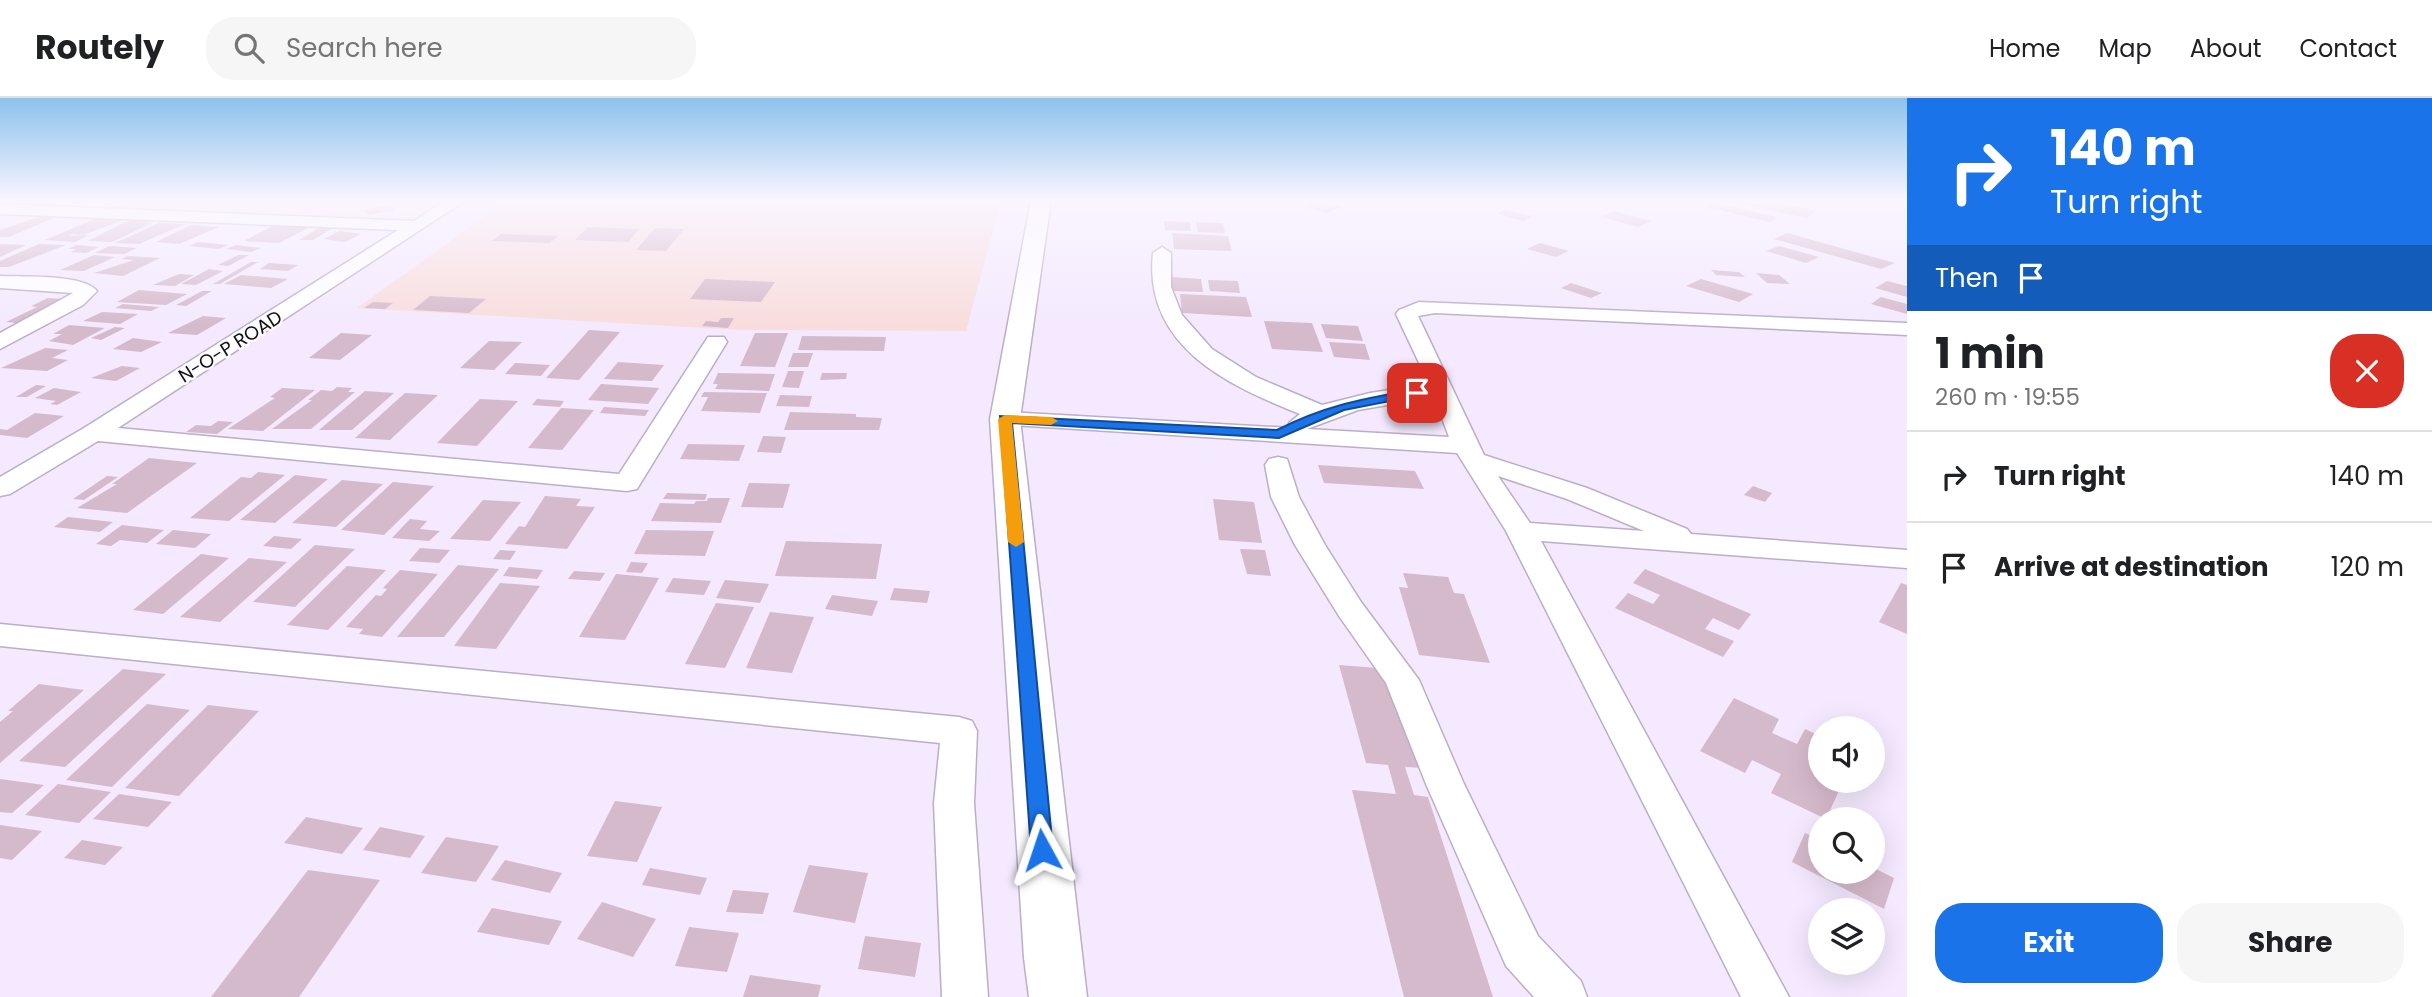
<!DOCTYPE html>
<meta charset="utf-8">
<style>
body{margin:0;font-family:Poppins,sans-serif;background:#f6f6f6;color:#202124;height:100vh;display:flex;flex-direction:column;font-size:26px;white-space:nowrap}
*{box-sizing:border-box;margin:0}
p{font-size:23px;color:#757577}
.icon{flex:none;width:38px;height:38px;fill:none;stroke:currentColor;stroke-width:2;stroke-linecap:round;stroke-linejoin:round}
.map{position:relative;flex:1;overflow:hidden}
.side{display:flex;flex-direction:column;background:#fff;width:525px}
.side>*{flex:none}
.top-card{background:#1a73e8;color:#fff;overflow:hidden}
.controls{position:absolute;left:1808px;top:618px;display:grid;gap:14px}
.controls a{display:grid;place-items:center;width:77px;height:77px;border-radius:50%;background:#fff;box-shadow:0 7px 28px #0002;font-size:35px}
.pin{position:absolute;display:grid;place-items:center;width:60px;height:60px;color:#fff;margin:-30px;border-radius:14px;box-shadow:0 4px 10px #0006}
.me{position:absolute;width:77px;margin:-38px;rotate:355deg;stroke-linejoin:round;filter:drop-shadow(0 0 5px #0008)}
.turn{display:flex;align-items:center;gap:24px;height:147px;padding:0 28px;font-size:32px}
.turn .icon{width:91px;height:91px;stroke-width:2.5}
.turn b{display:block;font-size:49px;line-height:60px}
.then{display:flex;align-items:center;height:66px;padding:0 28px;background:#0003;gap:14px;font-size:26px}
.round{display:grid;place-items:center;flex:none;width:74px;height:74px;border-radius:28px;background:#f6f6f6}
.head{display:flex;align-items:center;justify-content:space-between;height:119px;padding:0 28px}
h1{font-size:42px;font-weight:700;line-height:52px}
.action{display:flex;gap:14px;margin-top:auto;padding:14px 28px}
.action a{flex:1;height:80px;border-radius:28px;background:#1a73e8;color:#fff;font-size:28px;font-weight:700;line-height:80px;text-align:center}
.action a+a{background:#f6f6f6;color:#202124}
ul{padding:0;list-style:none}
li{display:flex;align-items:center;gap:21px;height:91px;padding:0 28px;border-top:2px solid #e0e0e0}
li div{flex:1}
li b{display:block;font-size:26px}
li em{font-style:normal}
header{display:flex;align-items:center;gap:42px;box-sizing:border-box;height:98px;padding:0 35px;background:#fff;border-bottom:2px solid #e0e0e0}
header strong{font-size:33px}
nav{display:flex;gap:38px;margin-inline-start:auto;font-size:24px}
.search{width:490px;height:63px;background:#f6f6f6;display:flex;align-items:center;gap:18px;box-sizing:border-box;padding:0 24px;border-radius:28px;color:#757577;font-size:26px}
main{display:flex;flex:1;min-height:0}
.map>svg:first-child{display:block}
</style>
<header>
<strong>Routely</strong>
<div class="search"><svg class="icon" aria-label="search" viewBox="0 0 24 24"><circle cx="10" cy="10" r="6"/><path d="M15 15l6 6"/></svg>Search here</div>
<nav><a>Home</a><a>Map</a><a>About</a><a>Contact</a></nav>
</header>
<main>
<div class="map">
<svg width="1907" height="899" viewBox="0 0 1907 899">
<rect width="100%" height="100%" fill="#f4e9fe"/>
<!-- commercial -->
<polygon fill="#f8dddc" points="508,102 1001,102 966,233 741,232 357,210"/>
<!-- building -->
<g fill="#d5bacb">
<polygon points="1318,102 1341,109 1327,115 1303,108"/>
<polygon points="1767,102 1816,113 1807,120 1734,104"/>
<polygon points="1714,105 1777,119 1770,124 1707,109"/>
<polygon points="390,107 395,112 368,117 363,112"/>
<polygon points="1504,112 1532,118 1524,123 1497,116"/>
<polygon points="1614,113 1651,123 1638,129 1601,119"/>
<polygon points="41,118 56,119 9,139 0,139 0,132"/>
<polygon points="97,120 123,122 83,137 73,136 69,138 89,137 75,144 45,142"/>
<polygon points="143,121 152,121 144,125 152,125 112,144 88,143 125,124"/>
<polygon points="1164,123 1190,124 1191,133 1165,132"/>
<polygon points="1196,124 1223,125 1225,135 1198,134"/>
<polygon points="159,125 185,126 139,146 115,145"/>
<polygon points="277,126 312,128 279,145 244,143"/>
<polygon points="191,127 219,129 179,146 156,144"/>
<polygon points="322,128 336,128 313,142 299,142"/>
<polygon points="588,129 639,131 628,144 575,142"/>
<polygon points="655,130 684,131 666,153 636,152"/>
<polygon points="340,133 361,136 345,144 324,141"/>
<polygon points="1172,135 1228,138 1232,153 1174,151"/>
<polygon points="1787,135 1895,165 1881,171 1774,141"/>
<polygon points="501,136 558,138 550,145 492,143"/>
<polygon points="198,144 228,147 219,151 189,148"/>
<polygon points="1540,145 1569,153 1556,159 1527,151"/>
<polygon points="0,146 26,147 0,159"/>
<polygon points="39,146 66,147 9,169 0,169 0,163"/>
<polygon points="76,147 99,149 86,155 70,154 77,151 68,151"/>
<polygon points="236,147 261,150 251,154 226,151"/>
<polygon points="109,148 137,150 124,156 95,155"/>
<polygon points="1779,148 1819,159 1806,165 1766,153"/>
<polygon points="94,157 115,159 84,173 60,172"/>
<polygon points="238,157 249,157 228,168 218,167"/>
<polygon points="128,158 160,160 123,178 94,175 134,162 121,161"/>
<polygon points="251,164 258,164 220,186 213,186"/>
<polygon points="269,165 298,167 288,173 260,171"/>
<polygon points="209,171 223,173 196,187 181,186"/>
<polygon points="1711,172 1739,174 1745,179 1716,177"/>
<polygon points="1756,175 1779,177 1790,186 1767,185"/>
<polygon points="179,176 194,177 175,188 153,187"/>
<polygon points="241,177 288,181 271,190 224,186"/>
<polygon points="1171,179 1201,181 1203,194 1172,193"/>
<polygon points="705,181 775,184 761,204 690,201"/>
<polygon points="1701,181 1753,196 1739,204 1686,188"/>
<polygon points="1208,182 1238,183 1240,195 1210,193"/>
<polygon points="1887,183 1907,188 1907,199 1875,190"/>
<polygon points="1571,185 1602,195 1591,200 1561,190"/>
<polygon points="139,192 187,196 166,207 117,204"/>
<polygon points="202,193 212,193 186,208 176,207"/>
<polygon points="1180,196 1246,199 1252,219 1182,215"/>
<polygon points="430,198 486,201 469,215 413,212"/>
<polygon points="1881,199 1907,206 1907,216 1871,206"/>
<polygon points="48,200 76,202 26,226 6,224 37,209 31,208"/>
<polygon points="373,204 393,205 385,211 364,210"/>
<polygon points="123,206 159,209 151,213 115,210"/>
<polygon points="102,214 138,216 120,226 83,223"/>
<polygon points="203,218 226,220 197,237 168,235"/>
<polygon points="721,220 734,220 728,230 702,228 706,223 718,224"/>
<polygon points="1264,223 1312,225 1323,254 1272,251"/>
<polygon points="1321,226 1358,228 1363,243 1326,240"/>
<polygon points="69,227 105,230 73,247 49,243 62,236 53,236"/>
<polygon points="115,229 125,230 101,242 91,240"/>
<polygon points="589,232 620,234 579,282 546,280"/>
<polygon points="341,235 372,237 340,262 309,260"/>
<polygon points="755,235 788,235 775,269 740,268"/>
<polygon points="802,238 886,239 884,253 798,252"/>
<polygon points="133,240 162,244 141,254 113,251"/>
<polygon points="489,243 522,244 494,272 460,270"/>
<polygon points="1329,244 1365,246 1370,262 1334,259"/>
<polygon points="45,250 68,252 52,260 68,262 47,273 1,270"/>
<polygon points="793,255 813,255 808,269 788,269"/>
<polygon points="618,264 664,267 652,283 604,281"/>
<polygon points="515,265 550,267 541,278 505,276"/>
<polygon points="122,268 140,270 116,283 91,280"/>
<polygon points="788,273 804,273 799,290 782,289"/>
<polygon points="718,275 775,276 769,293 715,291 718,286 713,286"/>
<polygon points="822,275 847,275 846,281 820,282"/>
<polygon points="601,286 659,290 648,306 588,302"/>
<polygon points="36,287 46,288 27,299 16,299"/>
<polygon points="337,289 352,290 348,294 355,294 311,331 272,331 312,302 308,302 321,292 332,293"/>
<polygon points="54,290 81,294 57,307 50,306 56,303 35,300"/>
<polygon points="282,290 315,292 263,333 228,331 275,300 270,299"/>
<polygon points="365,293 394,295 352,332 319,332"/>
<polygon points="704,294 767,295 760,315 701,313 708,299 701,299"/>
<polygon points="405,295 438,297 390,342 355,340"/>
<polygon points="780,297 812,298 809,309 776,308"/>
<polygon points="480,301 518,303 477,348 437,345"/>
<polygon points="537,301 564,303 560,309 532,307"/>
<polygon points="604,309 649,312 645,318 600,315"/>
<polygon points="561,310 594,312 562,352 528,350"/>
<polygon points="790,314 856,316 856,319 882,320 879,332 784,332"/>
<polygon points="35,315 64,318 27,340 0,337 0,331 7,332"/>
<polygon points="218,323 233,324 217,336 186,334 196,327 211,328"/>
<polygon points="763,338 786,339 781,355 757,354"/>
<polygon points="688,346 745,347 739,363 680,361"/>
<polygon points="149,360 197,365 127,415 77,410 117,386 112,386"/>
<polygon points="1318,367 1415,373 1424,391 1324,385"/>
<polygon points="258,374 285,377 229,423 190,420 241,379 251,380"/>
<polygon points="295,377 328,381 275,425 240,422"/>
<polygon points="107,378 118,379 84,402 73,401"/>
<polygon points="342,382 383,386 336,429 292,425"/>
<polygon points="393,384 434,388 384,437 341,432"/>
<polygon points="749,385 790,386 783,410 741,409"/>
<polygon points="1753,388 1772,395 1765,404 1744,397"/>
<polygon points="667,395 707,396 705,402 663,401"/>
<polygon points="545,398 581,401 576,408 595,409 567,451 505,446 519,428 525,429"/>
<polygon points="708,400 730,400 721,425 651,423 660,405 694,406 696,403 707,403"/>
<polygon points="1213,401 1254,404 1262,445 1219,442"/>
<polygon points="483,402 521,404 490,443 450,441"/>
<polygon points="68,419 113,424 100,434 54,429"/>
<polygon points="410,421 427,423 420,431 440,433 429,443 392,440"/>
<polygon points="122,427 164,432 147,445 120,442 111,448 96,446"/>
<polygon points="173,432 211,436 195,450 156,446"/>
<polygon points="646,432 714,433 705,458 634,456"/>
<polygon points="274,438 302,441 291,451 263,448"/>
<polygon points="786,443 882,446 876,481 775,478"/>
<polygon points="315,447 355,451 295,509 253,504"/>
<polygon points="420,450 450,452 439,465 409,463"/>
<polygon points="1240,451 1265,452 1271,478 1247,476"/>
<polygon points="500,452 516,453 510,462 493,461"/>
<polygon points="201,456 229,460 163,516 133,512"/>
<polygon points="249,460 287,464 220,524 180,519"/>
<polygon points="631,464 648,465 642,475 626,474"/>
<polygon points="458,467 499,471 444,539 397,539"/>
<polygon points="347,468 386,472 328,532 287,527"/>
<polygon points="509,469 543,472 537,481 503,478"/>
<polygon points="1645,471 1751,516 1739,532 1713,520 1705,531 1734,543 1723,559 1615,510 1628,495 1653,506 1660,497 1633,485"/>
<polygon points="400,472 438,476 382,539 359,536 363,531 346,529 376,497 381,498 387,491 383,490"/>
<polygon points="574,473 605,475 600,483 568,481"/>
<polygon points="1403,475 1448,479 1454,495 1464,496 1490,565 1419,557 1399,489 1408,490"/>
<polygon points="616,476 659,480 625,542 579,539"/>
<polygon points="673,480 711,483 704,497 665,494"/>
<polygon points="725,482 769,486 760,505 716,500"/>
<polygon points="500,485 540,488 496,551 454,548"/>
<polygon points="1901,485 1907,487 1907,536 1879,524"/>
<polygon points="894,490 930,493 927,505 890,502"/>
<polygon points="832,497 878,503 872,518 825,511"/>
<polygon points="716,505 754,509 725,570 685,566"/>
<polygon points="770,514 814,519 792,575 746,570"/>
<polygon points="1339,567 1390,571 1423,670 1405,669 1414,697 1428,699 1493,899 1404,899 1352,692 1396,696 1388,667 1366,665"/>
<polygon points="123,571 166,576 65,669 19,663"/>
<polygon points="39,586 84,592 0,665 0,624 13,613 8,613"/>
<polygon points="1734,600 1779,621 1772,635 1797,646 1805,631 1820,638 1820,682 1844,682 1826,721 1771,695 1781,676 1752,662 1745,675 1700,653"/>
<polygon points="147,606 190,612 112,689 66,682"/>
<polygon points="208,607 259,613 179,698 125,690"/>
<polygon points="0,681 44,687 12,715 0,714"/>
<polygon points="58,686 111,694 79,725 25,717"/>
<polygon points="119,696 172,704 148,729 93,721"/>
<polygon points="615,703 662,709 637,764 587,758"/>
<polygon points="306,719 363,730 342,756 284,745"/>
<polygon points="0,727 42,733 12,762 0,760"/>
<polygon points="380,729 425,738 410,760 363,752"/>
<polygon points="1805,735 1820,742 1820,774 1872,774 1872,769 1894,780 1884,811 1792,764"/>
<polygon points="446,739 499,748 476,784 421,775"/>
<polygon points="82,742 123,749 105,767 64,760"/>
<polygon points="505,762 562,775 550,795 491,782"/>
<polygon points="809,767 868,775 855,825 793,814"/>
<polygon points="650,770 707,780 700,797 642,787"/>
<polygon points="308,772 380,782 299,899 211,899"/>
<polygon points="733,792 769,795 763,816 726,814"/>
<polygon points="602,804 656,821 633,859 577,841"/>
<polygon points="492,810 562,823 549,847 477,834"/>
<polygon points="689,829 739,835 727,874 675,868"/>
<polygon points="865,838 921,845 915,879 858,871"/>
<polygon points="750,877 821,887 818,899 743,899"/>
</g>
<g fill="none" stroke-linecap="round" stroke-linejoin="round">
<!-- minor casing -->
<g stroke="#bbaec7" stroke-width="3">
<g id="minor">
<polygon points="446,102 466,102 118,330 619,376 708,239 724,239 727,244 637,391 627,393 98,343 10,396 0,398 0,379 84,330 398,132 0,116 0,106 414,123"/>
<path d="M 1162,149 L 1171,155 L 1171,189 L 1182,217 L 1212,251 L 1256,279 L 1322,307 L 1370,295 L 1429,286 L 1396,216 L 1399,212 L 1419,204 L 1907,225 L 1907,237 L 1435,215 L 1418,218 L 1484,357 L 1587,390 L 1687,431 L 1691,436 L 1907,452 L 1907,470 L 1541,443 L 1789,899 L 1741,899 L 1506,433 L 1457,355 L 996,326 L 993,321 L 996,316 L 1005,314 L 1292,330 L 1289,325 L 1300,316 C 1227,287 1143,248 1153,155 ZM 1434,299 L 1449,339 L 1307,331 L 1358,312 ZM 1498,378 L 1567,401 L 1644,433 L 1530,425 Z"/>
<path d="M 0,178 C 22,179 84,176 97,193 L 83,207 L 0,251 L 0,235 L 73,195 L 0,190 Z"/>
<polygon points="1278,359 1287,361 1299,399 1325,447 1361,504 1419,582 1464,686 1538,838 1581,883 1587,899 1534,899 1506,868 1426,686 1386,585 1339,518 1295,447 1271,399 1265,367 1269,361"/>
<polygon points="0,526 959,619 972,623 977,633 974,705 988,899 942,899 934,705 940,645 0,548"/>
</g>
</g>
<!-- major casing -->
<g stroke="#bbaec7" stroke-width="3">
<polygon id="major" points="1031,102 1051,102 1020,321 1087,899 1029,899 1024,860 990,321"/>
</g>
<!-- minor -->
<use href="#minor" fill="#fff" fill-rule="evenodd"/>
<!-- major -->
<use href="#major" fill="#fff" fill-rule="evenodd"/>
</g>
<!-- sky -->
<linearGradient id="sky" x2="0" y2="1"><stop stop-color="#8cc2ee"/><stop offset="0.45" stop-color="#faf5ff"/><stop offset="1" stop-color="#faf5ff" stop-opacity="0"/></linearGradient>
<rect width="1907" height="228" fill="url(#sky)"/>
<!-- route -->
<path fill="#1a73e8" stroke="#114b97" stroke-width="2" d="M 1417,291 L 1421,292 L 1421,297 L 1344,312 L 1279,340 L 1012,325 L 1053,752 L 1050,759 L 1042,761 L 1034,759 L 1031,752 L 1000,318 L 1277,332 C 1326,307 1363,301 1417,291 Z"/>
<!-- slow -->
<polygon fill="#f59e0b" points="1005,317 1051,319 1058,323 1051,327 1012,325 1024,444 1016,449 1008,444 998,321"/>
<g text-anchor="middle" stroke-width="5" stroke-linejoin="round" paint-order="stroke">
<!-- far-street labels -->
<g font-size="19" fill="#120e16" stroke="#fbfbfb">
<text transform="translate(230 248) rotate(-32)" y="7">N-O-P ROAD</text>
</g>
</g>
</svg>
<div class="controls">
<a><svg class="icon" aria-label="sound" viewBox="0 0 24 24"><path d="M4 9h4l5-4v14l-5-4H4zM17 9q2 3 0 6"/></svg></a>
<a><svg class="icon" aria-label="search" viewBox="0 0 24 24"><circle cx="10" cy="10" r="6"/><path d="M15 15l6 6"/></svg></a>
<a><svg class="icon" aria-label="layers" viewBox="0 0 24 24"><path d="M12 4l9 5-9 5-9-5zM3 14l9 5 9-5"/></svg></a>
</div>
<div class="pin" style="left:1417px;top:295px;background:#d93025"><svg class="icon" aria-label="arrive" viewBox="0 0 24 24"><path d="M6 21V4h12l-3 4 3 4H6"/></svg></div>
<svg class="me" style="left:1042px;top:752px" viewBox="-20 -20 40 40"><path d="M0-17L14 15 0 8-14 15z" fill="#1a73e8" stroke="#fff" stroke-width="4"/></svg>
</div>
<section class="side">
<div class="top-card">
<div class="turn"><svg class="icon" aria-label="right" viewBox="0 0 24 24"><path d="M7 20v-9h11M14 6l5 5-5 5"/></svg><div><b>140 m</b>Turn right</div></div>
<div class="then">Then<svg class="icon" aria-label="arrive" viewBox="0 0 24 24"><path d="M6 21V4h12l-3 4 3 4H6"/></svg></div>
</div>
<div class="head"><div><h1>1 min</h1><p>260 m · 19:55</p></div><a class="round" style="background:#d93025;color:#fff"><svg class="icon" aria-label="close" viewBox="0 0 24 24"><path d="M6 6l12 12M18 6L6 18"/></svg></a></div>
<ul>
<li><svg class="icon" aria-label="right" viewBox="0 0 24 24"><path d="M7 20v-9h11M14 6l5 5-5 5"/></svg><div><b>Turn right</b></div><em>140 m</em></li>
<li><svg class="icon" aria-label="arrive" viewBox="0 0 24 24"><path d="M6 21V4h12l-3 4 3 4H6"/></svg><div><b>Arrive at destination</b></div><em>120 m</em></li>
</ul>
<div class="action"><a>Exit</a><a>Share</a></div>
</section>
</main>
